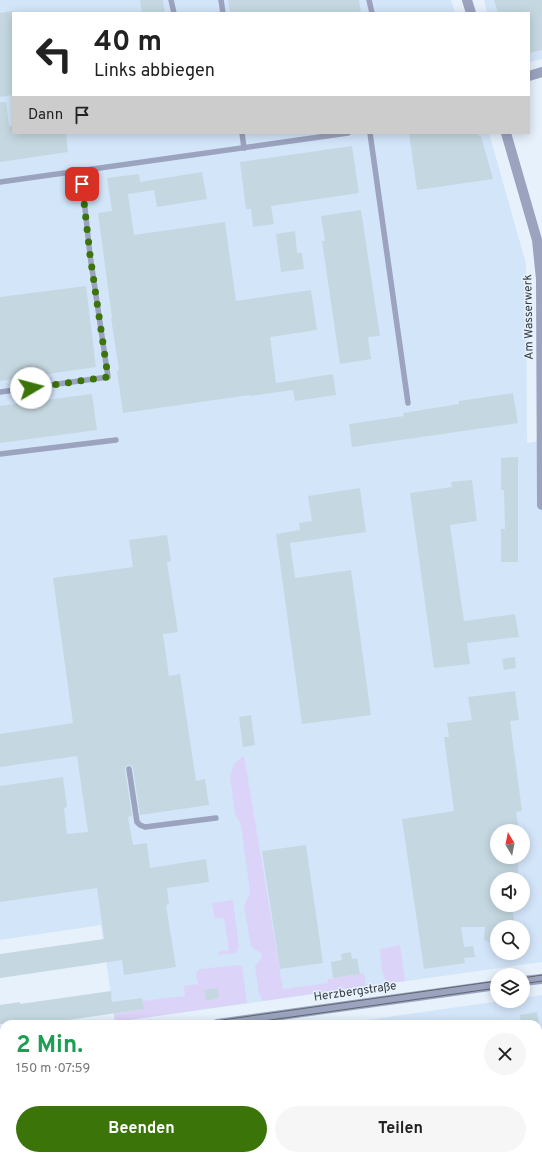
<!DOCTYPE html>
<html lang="de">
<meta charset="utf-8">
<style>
body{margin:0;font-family:Overpass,sans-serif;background:#f6f6f6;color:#222;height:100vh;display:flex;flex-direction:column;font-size:15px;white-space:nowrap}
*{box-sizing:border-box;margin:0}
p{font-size:13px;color:#767676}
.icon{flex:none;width:22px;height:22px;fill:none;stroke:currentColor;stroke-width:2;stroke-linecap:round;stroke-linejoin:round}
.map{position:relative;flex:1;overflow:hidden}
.drawer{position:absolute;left:0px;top:1020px;width:542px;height:140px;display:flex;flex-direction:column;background:#fff;border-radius:12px 12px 0 0;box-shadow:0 2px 10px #0003}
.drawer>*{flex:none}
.top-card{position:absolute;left:12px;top:12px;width:518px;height:122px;border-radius:0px;box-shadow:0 2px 10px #0003;background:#fff;color:#222;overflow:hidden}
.needle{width:26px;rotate:350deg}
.fabs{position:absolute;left:490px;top:824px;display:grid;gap:8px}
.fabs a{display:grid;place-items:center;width:40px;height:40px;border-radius:50%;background:#fff;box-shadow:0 2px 10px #0003;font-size:20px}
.pin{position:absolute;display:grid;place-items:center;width:34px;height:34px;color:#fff;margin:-17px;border-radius:8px;box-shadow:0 2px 6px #0006}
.me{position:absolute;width:44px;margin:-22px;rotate:82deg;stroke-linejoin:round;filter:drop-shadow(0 0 3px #0008)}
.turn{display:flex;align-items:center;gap:14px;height:84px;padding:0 16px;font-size:18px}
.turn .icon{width:52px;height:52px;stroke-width:2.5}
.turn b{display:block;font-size:28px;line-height:34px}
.then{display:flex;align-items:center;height:38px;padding:0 16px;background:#0003;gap:8px;font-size:15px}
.round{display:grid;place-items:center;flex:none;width:42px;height:42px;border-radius:21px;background:#f6f6f6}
.overview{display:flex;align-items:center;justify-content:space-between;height:68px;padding:0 16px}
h1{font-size:24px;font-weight:700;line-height:30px;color:#1e9e55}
.button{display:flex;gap:8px;margin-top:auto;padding:8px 16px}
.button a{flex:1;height:46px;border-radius:24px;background:#3b7509;color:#fff;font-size:16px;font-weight:700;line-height:46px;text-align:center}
.button a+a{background:#f6f6f6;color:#222}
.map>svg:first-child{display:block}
</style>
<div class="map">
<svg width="542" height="1160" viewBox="0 0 542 1160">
<rect width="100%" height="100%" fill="#e6f1fc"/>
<!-- built -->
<g fill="#d3e5f9" fill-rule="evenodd">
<path d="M 0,0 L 451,0 L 455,13 L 13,13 L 13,133 L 489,133 L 526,264 L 527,443 L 542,441 L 542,962 L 115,1022 L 101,925 L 0,940 ZM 497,831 L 523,831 L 523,857 L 497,857 ZM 497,879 L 523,879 L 523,905 L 497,905 ZM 497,927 L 523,927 L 523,953 L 497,953 Z"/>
<polygon points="484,0 542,0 542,59 529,62 529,13 487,13"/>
<polygon points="542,995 542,1160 242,1160 242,1156 538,1156 538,1024 339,1024 500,1001 523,1001 523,998"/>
<polygon points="4,1071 4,1156 212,1156 213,1160 0,1160 0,1072"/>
</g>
<!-- green -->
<g fill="#dcd4f8">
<polygon points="244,755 283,989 328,983 328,979 364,973 366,986 263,1001 259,993 255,966 262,958 262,954 251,947 244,906 250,893 241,825 235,814 230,776 234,764"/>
<polygon points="233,900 239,947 236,953 219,955 218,952 229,950 224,918 215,919 212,903"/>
<polygon points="400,945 405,981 386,983 382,970 380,949"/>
<path d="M 238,965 L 242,966 L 247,1003 L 115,1022 L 114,1014 L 143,1009 L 142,1001 L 185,996 L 184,986 L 198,984 C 197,978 194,972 200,969 Z"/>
<polygon points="131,1156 242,1156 243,1160 126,1160"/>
</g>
<!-- building -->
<g fill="#c5d8e1">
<polygon points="140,0 163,0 165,13 142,13"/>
<polygon points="228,0 359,0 361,13 230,13"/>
<polygon points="494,0 542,0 542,50 529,53 529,13 498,13"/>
<polygon points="13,11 13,95 0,97 0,13"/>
<polygon points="0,102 6,102 9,126 13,126 13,133 66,133 68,152 0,162"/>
<polygon points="409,133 478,133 479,136 481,136 493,179 417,190"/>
<polygon points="352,146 359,193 271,206 274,224 253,227 251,209 246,209 240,162"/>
<polygon points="202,172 207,199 157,207 154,190 128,194 134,235 225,222 236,301 311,290 317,330 270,337 276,383 333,374 336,395 295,401 293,390 250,396 250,395 123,413 117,371 119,370 111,318 112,318 98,213 112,211 107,178 139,174 140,182"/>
<polygon points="361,210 380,336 368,337 371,359 340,364 322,241 325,241 321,216"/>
<polygon points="295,231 297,253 302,253 304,269 281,272 276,234"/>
<polygon points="86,286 96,367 0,381 0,297"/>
<polygon points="513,393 518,423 352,447 349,424 404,416 403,413 459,404 459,401"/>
<polygon points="92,394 97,430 0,443 0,406"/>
<polygon points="518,457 518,562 501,562 501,529 505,529 504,490 501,490 501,458"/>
<polygon points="472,480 477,521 450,525 464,621 515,614 519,637 467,643 470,664 434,668 410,493 452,487 451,482"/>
<polygon points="360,488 366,532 290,543 295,578 351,570 371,715 302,724 276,534 300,530 299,523 312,521 308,496"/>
<polygon points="167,535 171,561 167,562 178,632 163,634 169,676 180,674 196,781 205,779 209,805 140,815 133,768 132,766 129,765 126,766 125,769 132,816 128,817 133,845 147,843 150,868 206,859 209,882 167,888 169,904 166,905 176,967 124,975 122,960 0,978 0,954 104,939 97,888 0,902 0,786 63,777 67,807 64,808 67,834 88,832 77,756 0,767 0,734 73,723 53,578 133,567 129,540"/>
<polygon points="515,657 516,668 504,670 502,659"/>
<polygon points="515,691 519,720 510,721 522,811 516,812 519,831 497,831 497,857 518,857 518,879 497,879 497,905 512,905 515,927 497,927 497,946 484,940 485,927 461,927 464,947 473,946 475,957 464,958 465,963 424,969 402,819 454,811 444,737 449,737 447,723 472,720 468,697"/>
<polygon points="251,715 255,745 243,747 239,717"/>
<polygon points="306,845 323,963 280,969 262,851"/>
<polygon points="351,952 352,959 357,958 360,974 333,978 331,962 342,960 341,954"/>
<polygon points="218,988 219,998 206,1001 204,990"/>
<polygon points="111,991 112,1002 142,998 144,1009 41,1024 0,1024 0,1005 20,1002 20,1004"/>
<polygon points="537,1012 539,1024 521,1024 520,1015"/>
</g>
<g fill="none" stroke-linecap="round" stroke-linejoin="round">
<!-- path -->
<polyline stroke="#abb4be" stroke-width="2" stroke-dasharray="2 3" stroke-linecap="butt" points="225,1156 226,1160"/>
<!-- service -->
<g stroke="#9ba3bf" stroke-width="5.5">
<polyline points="171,0 174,13"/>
<polyline points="221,0 223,13"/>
<polyline points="369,0 372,13"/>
<polyline points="242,133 244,148"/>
<polyline points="370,133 408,403"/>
<polyline points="0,182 348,133"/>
<polyline points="0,392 108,377 90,255 81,171"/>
<polyline points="0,454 116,440"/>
<polyline points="129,769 137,822 140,825 145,827 216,818"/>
</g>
<!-- minor -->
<g stroke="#9ba3bf" stroke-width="10">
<polyline points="467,0 471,13"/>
<polyline points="529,76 542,72"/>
<polyline points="506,133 537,240 541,279 542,505"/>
</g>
<!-- tertiary -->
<g stroke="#9ba3bf" stroke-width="10">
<polyline points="523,981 542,979"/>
<polyline points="217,1024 497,985"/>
<polyline points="0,1054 4,1054"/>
</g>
<!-- tram -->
<g stroke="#60676e" stroke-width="1">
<polyline points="523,978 542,975"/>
<polyline points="523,984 542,981"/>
<polyline points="194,1024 497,981"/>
<polyline points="242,1024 497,988"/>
<polyline points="0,1052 4,1052"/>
</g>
</g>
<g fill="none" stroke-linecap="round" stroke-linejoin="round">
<!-- route -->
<polyline stroke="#3b7509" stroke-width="7" stroke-dasharray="0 12.6" points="31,388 108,377 90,255 82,184"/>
</g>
<g text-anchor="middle" stroke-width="3" stroke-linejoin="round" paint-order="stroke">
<!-- street labels -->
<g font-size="12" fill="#373c42" stroke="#e6f1fc">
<text transform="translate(528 317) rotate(-91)" y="4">Am Wasserwerk</text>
<text transform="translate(355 991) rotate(-8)" y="4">Herzbergstraße</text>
</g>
</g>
</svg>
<div class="fabs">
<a><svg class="needle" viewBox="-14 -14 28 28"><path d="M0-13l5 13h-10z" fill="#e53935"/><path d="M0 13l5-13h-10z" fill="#767676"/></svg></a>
<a><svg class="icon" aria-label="sound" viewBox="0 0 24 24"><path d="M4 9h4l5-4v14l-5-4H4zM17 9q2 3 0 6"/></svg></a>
<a><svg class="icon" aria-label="search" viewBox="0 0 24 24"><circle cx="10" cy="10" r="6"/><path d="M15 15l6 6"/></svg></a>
<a><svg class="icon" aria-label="layers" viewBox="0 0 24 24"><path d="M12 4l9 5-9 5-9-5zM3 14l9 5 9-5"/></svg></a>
</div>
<div class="pin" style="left:82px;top:184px;background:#d93025"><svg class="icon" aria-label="arrive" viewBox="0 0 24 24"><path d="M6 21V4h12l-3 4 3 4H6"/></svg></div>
<svg class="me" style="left:31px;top:388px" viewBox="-20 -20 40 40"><circle r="19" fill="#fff"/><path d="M0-13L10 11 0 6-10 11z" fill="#3b7509"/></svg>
<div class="top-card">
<div class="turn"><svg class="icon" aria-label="left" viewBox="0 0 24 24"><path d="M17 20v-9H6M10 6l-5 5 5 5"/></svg><div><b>40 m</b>Links abbiegen</div></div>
<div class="then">Dann<svg class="icon" aria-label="arrive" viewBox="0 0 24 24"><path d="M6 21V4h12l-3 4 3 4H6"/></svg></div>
</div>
<section class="drawer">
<div class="overview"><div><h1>2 Min.</h1><p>150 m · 07:59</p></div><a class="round"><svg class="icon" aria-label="close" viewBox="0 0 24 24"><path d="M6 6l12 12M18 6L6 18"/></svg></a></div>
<div class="button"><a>Beenden</a><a>Teilen</a></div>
</section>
</div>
